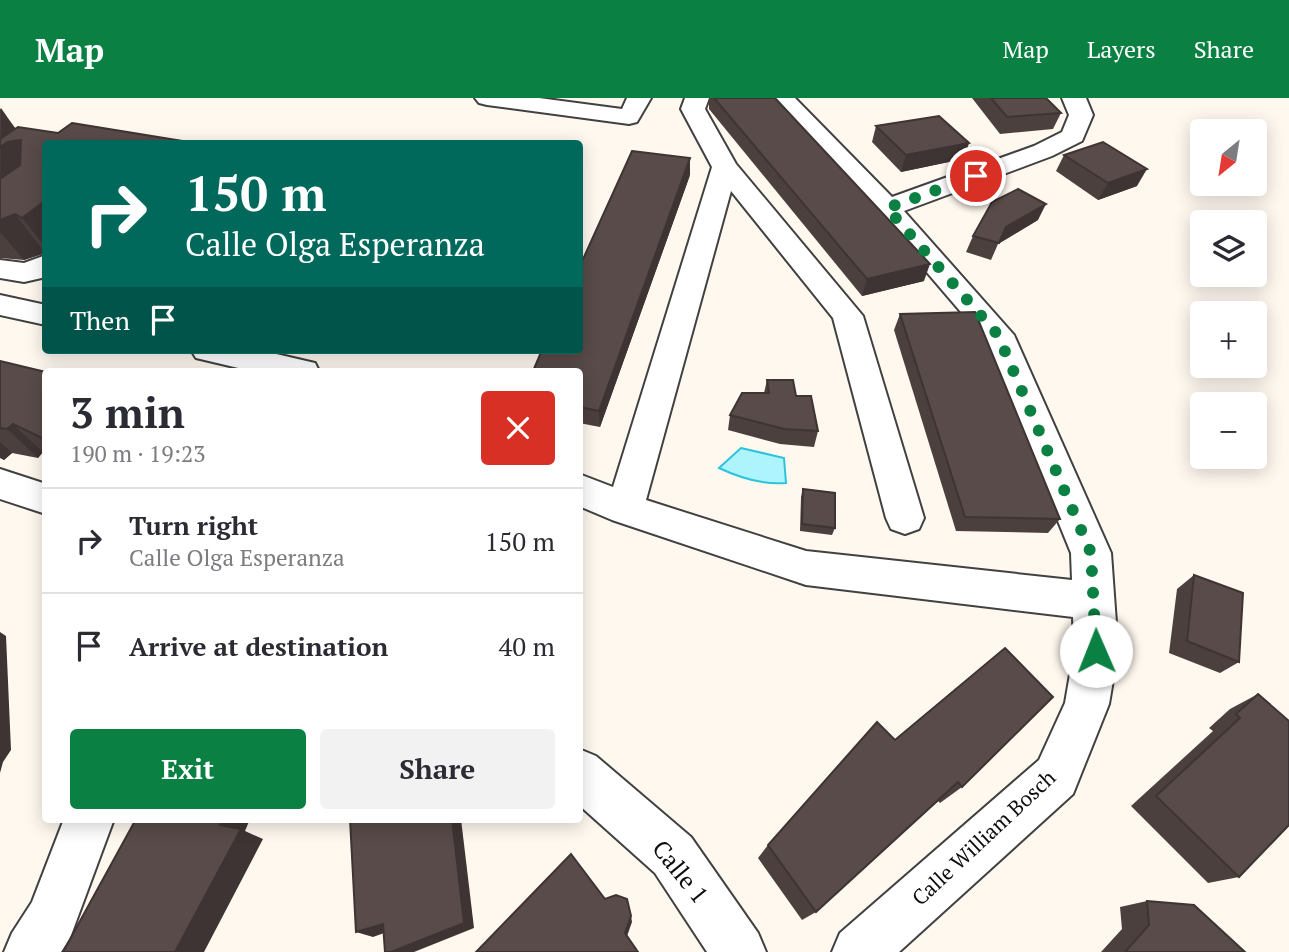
<!DOCTYPE html>
<meta charset="utf-8">
<style>
body{margin:0;font-family:"PT Serif",serif;background:#f2f2f3;color:#2b2b33;height:100vh;display:flex;flex-direction:column;font-size:26px;white-space:nowrap}
*{box-sizing:border-box;margin:0}
p{font-size:23px;color:#7c7c81}
.icon{flex:none;width:38px;height:38px;fill:none;stroke:currentColor;stroke-width:2;stroke-linecap:round;stroke-linejoin:round}
.map{position:relative;flex:1;overflow:hidden}
.side{position:absolute;left:42px;top:270px;width:541px;height:455px;display:flex;flex-direction:column;background:#fff;border-radius:7px;box-shadow:0 4px 18px #0003}
.side>*{flex:none}
.top-card{position:absolute;left:42px;top:42px;width:541px;height:214px;border-radius:7px;box-shadow:0 4px 18px #0003;background:#00695c;color:#fff;overflow:hidden}
.needle{width:46px;rotate:210deg}
.tools{position:absolute;left:1190px;top:21px;display:grid;gap:14px}
.tools a{display:grid;place-items:center;width:77px;height:77px;border-radius:7px;background:#fff;box-shadow:0 4px 18px #0003;font-size:35px}
.pin{position:absolute;display:grid;place-items:center;width:60px;height:60px;color:#fff;margin:-30px;border:4px solid #fff;border-radius:50%;box-shadow:0 2px 7px #0007}
.me{position:absolute;width:77px;margin:-38px;rotate:359deg;stroke-linejoin:round;filter:drop-shadow(0 0 5px #0008)}
.turn{display:flex;align-items:center;gap:24px;height:147px;padding:0 28px;font-size:32px}
.turn .icon{width:91px;height:91px;stroke-width:2.5}
.turn b{display:block;font-size:49px;line-height:60px}
.then{display:flex;align-items:center;height:66px;padding:0 28px;background:#0003;gap:14px;font-size:26px}
.round{display:grid;place-items:center;flex:none;width:74px;height:74px;border-radius:7px;background:#f2f2f3}
.overview{display:flex;align-items:center;justify-content:space-between;height:119px;padding:0 28px}
h1{font-size:42px;font-weight:700;line-height:52px}
.primary-button{display:flex;gap:14px;margin-top:auto;padding:14px 28px}
.primary-button a{flex:1;height:80px;border-radius:7px;background:#0b8043;color:#fff;font-size:28px;font-weight:700;line-height:80px;text-align:center}
.primary-button a+a{background:#f2f2f3;color:#2b2b33}
ul{padding:0;list-style:none}
li{display:flex;align-items:center;gap:21px;height:105px;padding:0 28px;border-top:2px solid #e1e1e2}
li div{flex:1}
li b{display:block;font-size:26px}
li em{font-style:normal}
header{display:flex;align-items:center;gap:42px;box-sizing:border-box;height:98px;padding:0 35px;background:#0b8043;color:#fff}
header strong{font-size:33px}
nav{display:flex;gap:38px;margin-inline-start:auto;font-size:24px}
.map>svg:first-child{display:block}
</style>
<header>
<strong>Map</strong>
<nav><a>Map</a><a>Layers</a><a>Share</a></nav>
</header>
<div class="map">
<svg width="1289" height="854" viewBox="0 0 1289 854">
<rect width="100%" height="100%" fill="#fff8ef"/>
<!-- water -->
<path fill="#aef4fc" stroke="#2dc4db" stroke-width="2" d="M 741,350 L 784,360 L 786,385 C 762,387 740,380 719,370 Z"/>
<g fill="none" stroke-linecap="round" stroke-linejoin="round">
<!-- minor casing -->
<g stroke="#414141" stroke-width="4">
<g id="minor">
<polygon points="475,0 539,0 622,11 627,0 651,0 637,24 629,26 487,7 479,5"/>
<polygon points="685,0 709,0 705,11 736,66 863,218 924,420 919,431 905,436 891,431 886,420 833,220 731,93 646,402 806,453 1072,482 1071,455 984,241 877,116 770,0 795,0 892,99 1034,48 1062,34 1069,17 1062,0 1086,0 1093,17 1082,43 1052,58 904,113 1014,237 1111,455 1118,553 1109,606 1073,696 899,854 832,854 840,835 1039,662 1065,605 1074,553 1073,519 806,487 612,422 579,408 579,376 613,389 712,69 681,11"/>
<polygon points="46,157 46,179 24,184 0,180 0,162 24,165"/>
<polygon points="0,197 46,207 46,227 0,217"/>
<polygon points="191,252 259,252 315,265 319,273 251,273 196,260"/>
<polygon points="0,371 46,386 46,416 0,401"/>
<polygon points="579,651 596,658 691,739 758,835 766,854 707,854 655,775 579,707"/>
<polygon points="64,721 114,721 70,840 61,854 4,854 12,835 32,804"/>
</g>
</g>
<!-- minor -->
<use href="#minor" fill="#fff" fill-rule="evenodd"/>
</g>
<!-- wall -->
<g fill="#4c403f">
<polygon points="709,0 775,0 924,183 862,198 709,11"/>
<polygon points="972,0 1046,0 1061,15 1053,31 1000,36"/>
<polygon points="0,10 16,31 46,46 46,155 24,162 0,160"/>
<polygon points="876,28 969,45 963,61 901,74 872,44"/>
<polygon points="1064,57 1137,88 1098,102 1056,73"/>
<polygon points="690,77 600,329 579,325 579,273"/>
<polygon points="1038,122 998,146 991,162 966,154 973,138"/>
<polygon points="900,216 1060,421 1048,435 956,433 894,232"/>
<polygon points="0,263 46,274 46,355 43,354 38,360 12,355 4,362 0,360"/>
<polygon points="767,282 796,298 818,333 814,349 780,346 728,332 730,317 764,295"/>
<polygon points="803,391 835,430 832,437 800,433 801,399"/>
<polygon points="1194,477 1239,564 1220,575 1169,555 1177,491"/>
<polygon points="1005,550 962,689 940,705 938,703 816,814 802,822 758,760 768,747"/>
<polygon points="1258,596 1239,779 1208,785 1131,708 1213,633 1209,630 1230,611"/>
<polygon points="1147,803 1245,854 1101,854 1122,831 1120,809"/>
</g>
<!-- shaded-wall -->
<g fill="#3e3433">
<polygon points="1,10 27,48 46,77 0,108"/>
<polygon points="969,45 963,61 901,74 906,57"/>
<polygon points="690,60 690,77 600,329 599,313"/>
<polygon points="1147,71 1137,88 1098,102 1108,85"/>
<polygon points="46,102 46,150 22,120"/>
<polygon points="1046,106 1038,122 998,146 1006,129"/>
<polygon points="15,116 45,155 24,162 0,134 0,122"/>
<polygon points="930,166 924,183 862,198 867,181"/>
<polygon points="13,326 43,354 38,360 7,331"/>
<polygon points="0,344 12,355 4,362 0,359"/>
<polygon points="0,534 6,538 11,652 3,664 0,675"/>
<polygon points="223,721 250,721 245,733 263,741 204,854 175,854"/>
<polygon points="452,721 461,721 474,830 414,854 391,854"/>
<polygon points="631,818 632,824 626,841 625,835"/>
<polygon points="383,826 398,830 373,839 356,834"/>
</g>
<!-- building -->
<g fill="#584b49" stroke="#3e3433" stroke-width="2">
<polygon points="714,0 775,0 930,166 867,181"/>
<polygon points="991,0 1046,0 1061,15 1007,19"/>
<polygon points="939,18 969,45 906,57 876,28"/>
<polygon points="72,25 201,46 46,46 46,102 22,120 15,116 0,122 0,81 20,67 21,42 8,44 0,49 0,41 18,29 58,35"/>
<polygon points="1103,44 1147,71 1108,85 1064,57"/>
<polygon points="632,53 690,60 599,313 579,309 579,273 533,273 542,252 579,252 579,170"/>
<polygon points="1018,91 1046,106 1006,129 999,145 973,138 992,104"/>
<polygon points="975,214 1060,421 965,419 900,216"/>
<polygon points="0,263 46,274 46,342 13,326 7,331 0,330"/>
<polygon points="767,282 793,282 796,298 811,298 818,333 784,331 730,317 742,295 769,295"/>
<polygon points="803,391 835,395 835,430 802,426"/>
<polygon points="1194,477 1243,495 1239,564 1187,543"/>
<polygon points="1005,550 1053,599 962,689 958,684 816,814 768,747 877,624 895,642"/>
<polygon points="1258,596 1289,623 1289,727 1239,779 1156,698 1240,620 1236,616"/>
<polygon points="136,721 223,721 220,727 241,731 175,854 63,854"/>
<polygon points="350,721 452,721 464,825 391,854 385,854 383,826 356,834"/>
<polygon points="571,756 605,801 616,797 627,801 631,818 625,835 638,854 476,854"/>
<polygon points="1147,803 1194,807 1245,854 1125,854 1149,827"/>
</g>
<g fill="none" stroke-linecap="round" stroke-linejoin="round">
<!-- route -->
<polyline stroke="#0b8043" stroke-width="12" stroke-dasharray="0 21.6" points="976,78 887,110 998,237 1091,455 1096,553"/>
</g>
<g text-anchor="middle" stroke-width="7" stroke-linejoin="round" paint-order="stroke">
<!-- street labels -->
<g font-size="21" fill="#0e0e0e" stroke="#fff">
<text transform="translate(984 740) rotate(-43)" y="7">Calle William Bosch</text>
</g>
<!-- near-street labels -->
<g font-size="24" fill="#0e0e0e" stroke="#fff">
<text transform="translate(680 774) rotate(51)" y="8">Calle 1</text>
</g>
</g>
</svg>
<div class="tools">
<a><svg class="needle" viewBox="-14 -14 28 28"><path d="M0-13l5 13h-10z" fill="#e53935"/><path d="M0 13l5-13h-10z" fill="#7c7c81"/></svg></a>
<a><svg class="icon" aria-label="layers" viewBox="0 0 24 24"><path d="M12 4l9 5-9 5-9-5zM3 14l9 5 9-5"/></svg></a>
<a>+</a>
<a>−</a>
</div>
<div class="pin" style="left:976px;top:78px;background:#d93025"><svg class="icon" aria-label="arrive" viewBox="0 0 24 24"><path d="M6 21V4h12l-3 4 3 4H6"/></svg></div>
<svg class="me" style="left:1096px;top:553px" viewBox="-20 -20 40 40"><circle r="19" fill="#fff"/><path d="M0-13L10 11 0 6-10 11z" fill="#0b8043"/></svg>
<div class="top-card">
<div class="turn"><svg class="icon" aria-label="right" viewBox="0 0 24 24"><path d="M7 20v-9h11M14 6l5 5-5 5"/></svg><div><b>150 m</b>Calle Olga Esperanza</div></div>
<div class="then">Then<svg class="icon" aria-label="arrive" viewBox="0 0 24 24"><path d="M6 21V4h12l-3 4 3 4H6"/></svg></div>
</div>
<section class="side">
<div class="overview"><div><h1>3 min</h1><p>190 m · 19:23</p></div><a class="round" style="background:#d93025;color:#fff"><svg class="icon" aria-label="close" viewBox="0 0 24 24"><path d="M6 6l12 12M18 6L6 18"/></svg></a></div>
<ul>
<li><svg class="icon" aria-label="right" viewBox="0 0 24 24"><path d="M7 20v-9h11M14 6l5 5-5 5"/></svg><div><b>Turn right</b><p>Calle Olga Esperanza</p></div><em>150 m</em></li>
<li><svg class="icon" aria-label="arrive" viewBox="0 0 24 24"><path d="M6 21V4h12l-3 4 3 4H6"/></svg><div><b>Arrive at destination</b></div><em>40 m</em></li>
</ul>
<div class="primary-button"><a>Exit</a><a>Share</a></div>
</section>
</div>
